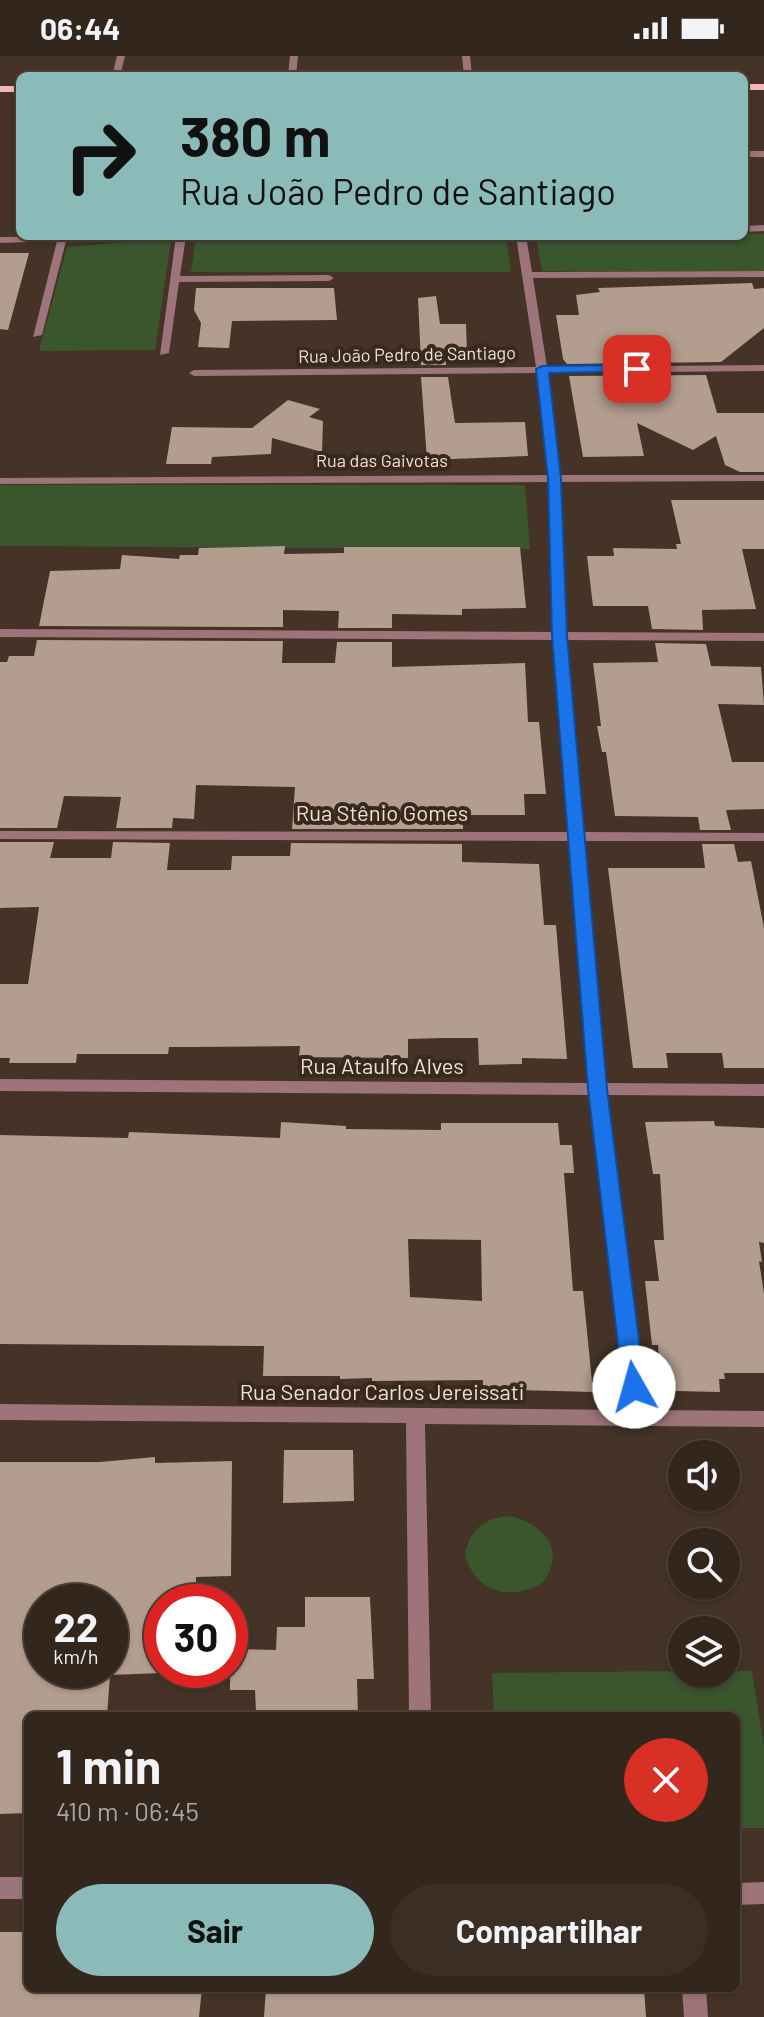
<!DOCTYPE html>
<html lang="pt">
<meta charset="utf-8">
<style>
body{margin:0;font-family:Barlow,sans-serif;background:#3b2e25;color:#f1f3f6;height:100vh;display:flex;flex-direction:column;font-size:30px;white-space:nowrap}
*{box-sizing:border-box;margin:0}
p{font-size:26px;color:#a9a5a3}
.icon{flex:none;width:44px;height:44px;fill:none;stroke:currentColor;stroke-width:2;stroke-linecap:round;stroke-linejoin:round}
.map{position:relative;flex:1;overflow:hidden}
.sheet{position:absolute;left:24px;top:1656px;width:716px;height:280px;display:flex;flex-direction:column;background:#33261c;border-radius:12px;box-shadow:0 2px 6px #0004,0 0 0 2px #4e433b}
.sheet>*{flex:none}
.hud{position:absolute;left:16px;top:16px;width:732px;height:168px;border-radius:12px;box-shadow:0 2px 6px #0004,0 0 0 2px #4e433b;background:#8bbbb9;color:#111;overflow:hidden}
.buttons{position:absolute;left:668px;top:1384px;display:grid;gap:16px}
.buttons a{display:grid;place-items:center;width:72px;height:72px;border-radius:50%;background:#33261c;box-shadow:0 2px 6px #0004,0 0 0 2px #4e433b;font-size:40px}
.speed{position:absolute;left:24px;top:1528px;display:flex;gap:16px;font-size:40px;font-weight:700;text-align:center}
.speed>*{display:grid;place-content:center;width:104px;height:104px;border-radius:50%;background:#33261c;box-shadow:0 2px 6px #0004,0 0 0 2px #4e433b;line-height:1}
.speed small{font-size:20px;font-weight:400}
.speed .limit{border:12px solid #d22;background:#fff;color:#111}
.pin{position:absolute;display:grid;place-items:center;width:68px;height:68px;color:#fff;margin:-34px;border-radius:16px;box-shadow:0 4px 12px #0006}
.me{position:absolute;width:88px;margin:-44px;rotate:353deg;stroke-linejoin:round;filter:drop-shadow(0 0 6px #0008)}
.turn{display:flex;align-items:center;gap:28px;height:168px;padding:0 32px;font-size:36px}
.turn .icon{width:104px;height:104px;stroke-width:2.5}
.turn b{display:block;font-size:56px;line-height:68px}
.round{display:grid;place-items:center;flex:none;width:84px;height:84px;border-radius:42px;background:#3b2e25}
.overview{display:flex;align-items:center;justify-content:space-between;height:136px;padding:0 32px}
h1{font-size:48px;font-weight:700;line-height:60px}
.primary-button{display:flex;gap:16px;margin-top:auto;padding:16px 32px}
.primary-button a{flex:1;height:92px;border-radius:48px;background:#8bbbb9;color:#111;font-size:32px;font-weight:700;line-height:92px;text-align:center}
.primary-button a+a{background:#3b2e25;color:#f1f3f6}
.status{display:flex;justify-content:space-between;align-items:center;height:56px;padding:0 40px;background:#33261c;direction:ltr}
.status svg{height:22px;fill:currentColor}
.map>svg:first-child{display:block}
</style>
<div class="status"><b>06:44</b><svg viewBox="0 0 49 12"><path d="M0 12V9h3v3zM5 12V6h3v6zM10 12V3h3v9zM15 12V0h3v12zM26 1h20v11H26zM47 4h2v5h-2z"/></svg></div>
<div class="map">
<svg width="764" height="1961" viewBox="0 0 764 1961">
<rect width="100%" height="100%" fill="#443326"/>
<!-- green -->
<g fill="#39562d">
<polygon points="744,178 764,178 764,215 542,215 536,180"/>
<polygon points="506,181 511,216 191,216 196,182"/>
<polygon points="162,183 171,185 155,294 39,295 67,191"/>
<polygon points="0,429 525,429 530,493 0,490"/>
<path d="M 508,1460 C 543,1466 567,1493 543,1526 C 511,1546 476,1537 465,1499 C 469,1474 483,1463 508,1460 Z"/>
<polygon points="682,1615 726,1618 726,1615 752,1615 764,1690 764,1772 736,1772 736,1660 494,1660 492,1617"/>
</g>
<!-- building -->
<g fill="#b29d8e" fill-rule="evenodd">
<polygon points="0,197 29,197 8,274 0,273"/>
<polygon points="752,227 754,233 764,232 764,272 721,306 567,308 563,303 556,259 579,259 576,239 600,236 598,232"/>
<polygon points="196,232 334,232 337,264 232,265 229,292 198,291 201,267 194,254"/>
<polygon points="436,240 440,268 466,268 467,297 445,297 446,309 421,309 418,242"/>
<polygon points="706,319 717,357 764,357 764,416 740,416 725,409 716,380 693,394 637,367 644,400 583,401 569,320"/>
<polygon points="421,321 448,321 455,367 525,366 528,400 427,404"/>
<polygon points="288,344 320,353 309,361 323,365 322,396 272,382 271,398 212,401 211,408 166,408 172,371 252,372"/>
<polygon points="671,444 764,444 764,493 742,493 756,553 702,554 703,574 652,573 648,550 593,550 587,500 614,500 613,492 677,493 676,488 681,488"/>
<polygon points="285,490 284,498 344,497 344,491 520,491 526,552 462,553 462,559 392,558 392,572 338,572 339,555 283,554 283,571 39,570 50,515 120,513 122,499 179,503 180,499 198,499 199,492"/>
<polygon points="37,584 283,585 282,607 335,607 337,586 392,586 392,611 525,607 528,666 539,666 546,738 524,738 525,759 463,759 463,773 292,773 295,731 196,729 194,763 173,762 172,772 116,772 121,741 64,740 57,772 0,772 0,606 7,606 9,600 34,600"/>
<polygon points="655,587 706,588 711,610 761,611 764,649 718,648 732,706 764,706 764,753 726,754 731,774 700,774 698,761 615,760 606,696 602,696 597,670 601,670 593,607 658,606"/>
<polygon points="0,786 54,786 50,802 111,802 113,786 170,787 167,814 231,814 232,800 290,800 291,787 462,788 462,806 539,808 544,869 556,869 567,1003 522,1002 522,1008 479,1009 478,982 442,982 408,983 408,1002 299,1001 300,990 193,991 169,991 168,998 77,998 76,1007 9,1007 10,1002 0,1002 0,928 28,928 39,851 0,852"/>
<polygon points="702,788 734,788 738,806 751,805 764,872 764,1012 724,1012 722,997 666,997 668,1012 633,1012 608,812 705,812"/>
<polygon points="714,1065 715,1070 764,1072 764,1187 759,1186 762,1206 759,1205 764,1238 764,1317 724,1317 725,1323 719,1323 720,1336 677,1335 660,1319 658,1289 652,1289 645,1225 659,1225 654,1184 664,1184 660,1118 653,1118 645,1066"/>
<path d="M 281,1066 L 346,1070 L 346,1073 L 441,1074 L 441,1067 L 558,1067 L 560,1089 L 572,1089 L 574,1117 L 564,1117 L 573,1235 L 583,1235 L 593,1336 L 483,1333 L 483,1324 L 372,1325 L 372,1322 L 340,1323 L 340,1320 L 263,1320 L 264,1290 L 0,1288 L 0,1079 L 128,1082 L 129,1076 L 280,1082 ZM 408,1183 L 481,1184 L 482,1245 L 410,1241 Z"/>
<polygon points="284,1394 353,1394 354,1445 283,1447"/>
<path d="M 155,1401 L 155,1407 L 232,1405 L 231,1520 L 196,1521 L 196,1546 L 162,1546 L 162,1617 L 110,1619 L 107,1660 L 28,1660 L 28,1757 L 0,1758 L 0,1406 L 100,1406 ZM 110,1539 L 110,1614 L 42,1614 L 42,1546 L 57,1546 L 57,1541 Z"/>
<polygon points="305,1541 370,1541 374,1623 357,1623 358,1660 264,1660 264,1656 256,1656 255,1634 230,1634 230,1593 276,1594 277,1571 305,1571"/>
<polygon points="0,1876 28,1876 28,1932 202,1932 199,1961 0,1961"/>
<polygon points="266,1932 644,1932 646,1961 264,1961"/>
</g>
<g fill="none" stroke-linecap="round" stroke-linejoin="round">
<!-- minor -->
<g fill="#9c7479" fill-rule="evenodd">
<polygon points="117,0 125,0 120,20 112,20"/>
<polygon points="290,0 298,0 296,20 288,20"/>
<polygon points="462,0 470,0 472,20 464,20"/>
<rect x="744" y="95" width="20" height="6"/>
<polygon points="764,169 764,175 744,176 744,170"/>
<polygon points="134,180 129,183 66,185 42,279 33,281 57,185 0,187 0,181"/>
<polygon points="176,180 186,180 180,220 329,219 334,222 329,225 179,226 169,297 160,299"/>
<polygon points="516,180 526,180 532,216 764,215 764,221 533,222 547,311 764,309 764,315 548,317 560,419 764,419 764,425 561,426 565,580 583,776 764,777 764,785 583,785 605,1027 764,1028 764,1040 606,1039 647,1354 764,1355 764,1371 425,1368 431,1660 409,1660 406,1367 0,1364 0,1348 628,1354 589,1039 0,1035 0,1023 588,1027 569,785 0,783 0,775 568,776 553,580 549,426 0,428 0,422 549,419 537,317 194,320 189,317 194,314 536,311"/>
<rect x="0" y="1821" width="28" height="22"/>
<polygon points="764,1826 764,1848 736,1849 736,1827"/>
<polygon points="682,1932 706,1932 708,1961 684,1961"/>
</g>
<!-- tertiary -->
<polygon fill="#9c7479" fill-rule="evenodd" points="0,573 764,577 764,585 0,581"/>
<!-- primary -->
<g fill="#f6b4bd" fill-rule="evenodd">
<rect x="744" y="28" width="20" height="6"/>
<rect x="0" y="30" width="20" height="6"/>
</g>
</g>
<!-- route -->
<polygon fill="#1a73e8" stroke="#114b97" stroke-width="2" points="637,309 642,310 642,315 549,317 561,423 567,580 607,1033 645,1331 634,1340 623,1331 588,1033 552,580 548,423 536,313 542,310"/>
<g text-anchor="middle" stroke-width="8" stroke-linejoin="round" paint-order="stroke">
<!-- far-street labels -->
<g font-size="18" fill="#ece1d9" stroke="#39291c">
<text transform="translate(407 299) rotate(-1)" y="6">Rua João Pedro de Santiago</text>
<text x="382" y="411">Rua das Gaivotas</text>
</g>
<!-- street labels -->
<g font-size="22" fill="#ece1d9" stroke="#39291c">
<text x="382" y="765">Rua Stênio Gomes</text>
<text x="382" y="1018">Rua Ataulfo Alves</text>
<text x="382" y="1344">Rua Senador Carlos Jereissati</text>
</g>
</g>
</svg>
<div class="buttons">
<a><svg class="icon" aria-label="sound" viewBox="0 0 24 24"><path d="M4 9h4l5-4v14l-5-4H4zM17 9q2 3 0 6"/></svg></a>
<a><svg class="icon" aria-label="search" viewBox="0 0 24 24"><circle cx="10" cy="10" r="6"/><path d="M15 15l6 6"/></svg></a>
<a><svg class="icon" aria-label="layers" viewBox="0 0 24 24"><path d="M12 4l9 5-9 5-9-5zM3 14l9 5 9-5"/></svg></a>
</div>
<div class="speed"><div>22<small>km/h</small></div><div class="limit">30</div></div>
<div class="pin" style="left:637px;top:313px;background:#d93025"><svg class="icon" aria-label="arrive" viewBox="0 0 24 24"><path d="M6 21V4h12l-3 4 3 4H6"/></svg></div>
<svg class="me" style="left:634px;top:1331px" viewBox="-20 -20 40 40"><circle r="19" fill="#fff"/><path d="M0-13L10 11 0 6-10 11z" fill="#1a73e8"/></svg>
<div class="hud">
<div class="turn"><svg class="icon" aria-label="right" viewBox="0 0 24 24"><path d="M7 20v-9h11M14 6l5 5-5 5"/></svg><div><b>380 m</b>Rua João Pedro de Santiago</div></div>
</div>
<section class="sheet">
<div class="overview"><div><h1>1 min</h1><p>410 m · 06:45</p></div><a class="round" style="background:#d93025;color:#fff"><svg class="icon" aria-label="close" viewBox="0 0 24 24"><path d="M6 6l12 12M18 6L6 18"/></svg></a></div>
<div class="primary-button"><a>Sair</a><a>Compartilhar</a></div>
</section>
</div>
